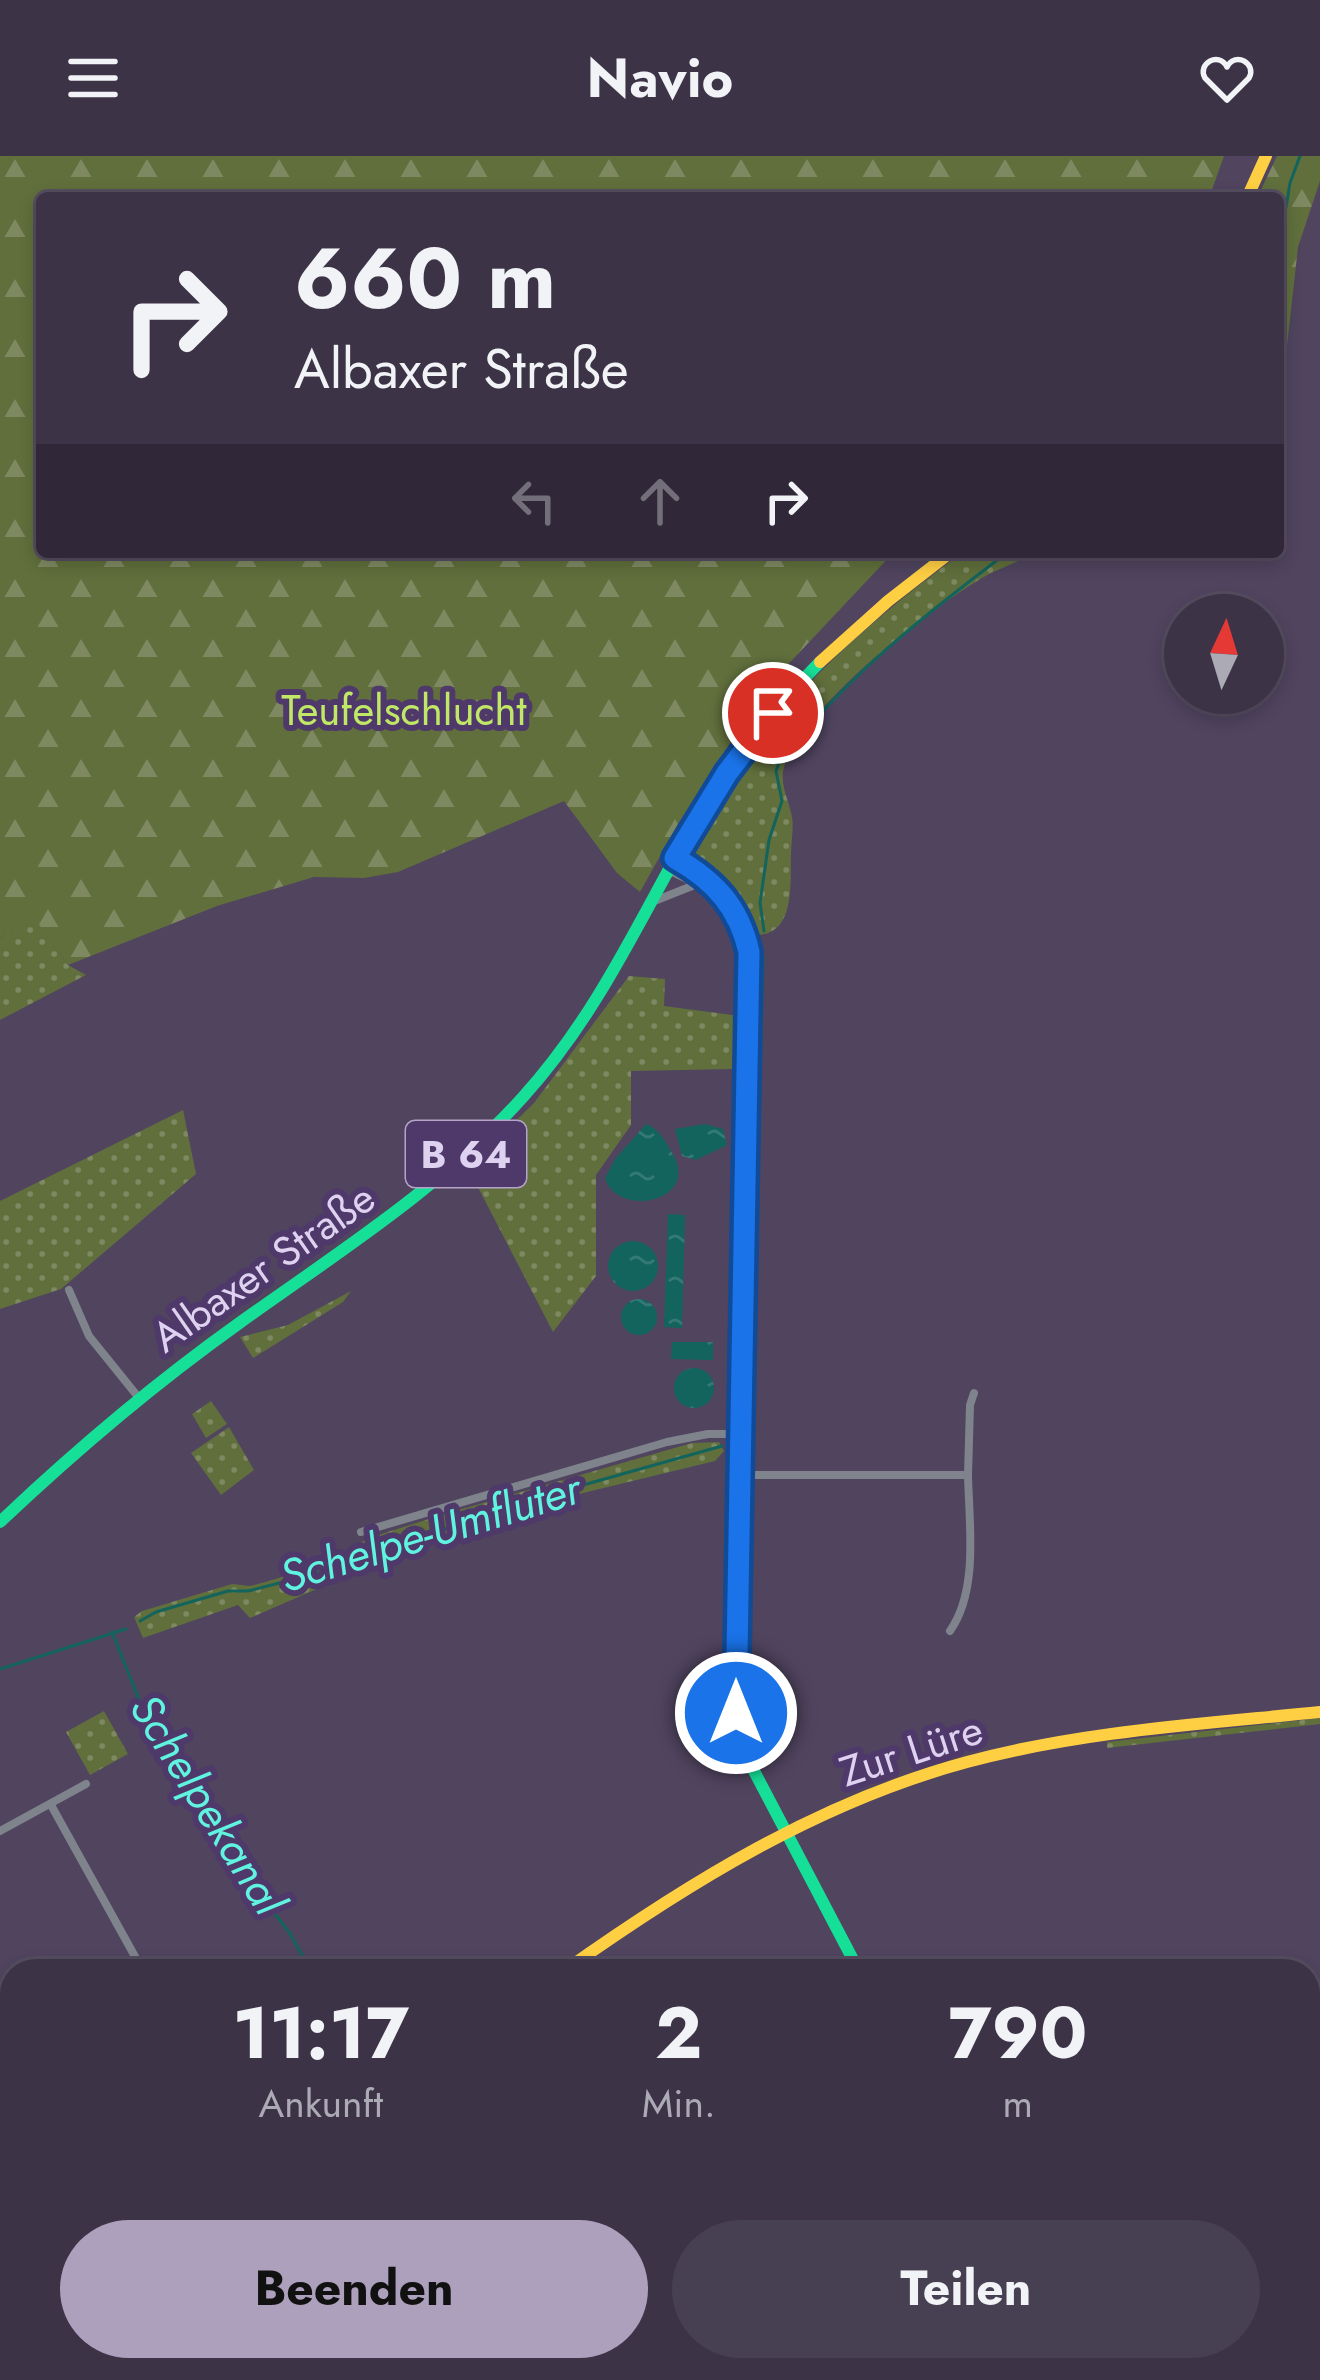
<!DOCTYPE html>
<html lang="de">
<meta charset="utf-8">
<style>
body{margin:0;font-family:Jost,sans-serif;background:#473f52;color:#f1f3f6;height:100vh;display:flex;flex-direction:column;font-size:45px;white-space:nowrap}
*{box-sizing:border-box;margin:0}
p{font-size:39px;color:#acaab4}
.icon{flex:none;width:66px;height:66px;fill:none;stroke:currentColor;stroke-width:2;stroke-linecap:round;stroke-linejoin:round}
.map{position:relative;flex:1;overflow:hidden}
.drawer{position:absolute;left:0px;top:1803px;width:1320px;height:423px;display:flex;flex-direction:column;background:#3c3347;border-radius:36px 36px 0 0;box-shadow:0 6px 18px #0003,0 0 0 3px #554e60}
.drawer>*{flex:none}
.guide{position:absolute;left:36px;top:36px;width:1248px;height:366px;border-radius:12px;box-shadow:0 6px 18px #0003,0 0 0 3px #554e60;background:#3c3347;color:#f1f3f6;overflow:hidden}
.needle{width:78px;rotate:4deg}
.tools{position:absolute;left:1164px;top:438px;display:grid;gap:24px}
.tools a{display:grid;place-items:center;width:120px;height:120px;border-radius:50%;background:#3c3347;box-shadow:0 6px 18px #0003,0 0 0 3px #554e60;font-size:60px}
.pin{position:absolute;display:grid;place-items:center;width:102px;height:102px;color:#fff;margin:-51px;border:6px solid #fff;border-radius:50%;box-shadow:0 3px 12px #0007}
.me{position:absolute;width:132px;margin:-66px;rotate:0deg;stroke-linejoin:round;filter:drop-shadow(0 0 9px #0008)}
.turn{display:flex;align-items:center;gap:42px;height:252px;padding:0 60px;font-size:54px}
.turn .icon{width:156px;height:156px;stroke-width:2.5}
.turn b{display:block;font-size:84px;line-height:102px}
.lanes{display:flex;align-items:center;height:114px;padding:0 60px;background:#0003;justify-content:center;gap:60px;direction:ltr}
.lanes .off{opacity:.35}
.eta{display:flex;justify-content:space-evenly;align-items:center;height:204px;text-align:center}
.eta b{font-size:72px;font-weight:700;line-height:84px}
.button{display:flex;gap:24px;margin-top:auto;padding:24px 60px}
.button a{flex:1;height:138px;border-radius:72px;background:#aca0bd;color:#111;font-size:48px;font-weight:700;line-height:138px;text-align:center}
.button a+a{background:#473f52;color:#f1f3f6}
header{display:flex;justify-content:space-between;align-items:center;height:156px;padding:0 60px;background:#3c3347;font-size:54px;font-weight:700}
.map>svg:first-child{display:block}
</style>
<header><svg class="icon" aria-label="menu" viewBox="0 0 24 24"><path d="M4 6h16M4 12h16M4 18h16"/></svg>Navio<svg class="icon" aria-label="heart" viewBox="0 0 24 24"><path d="M12 20l-8-8c-3-5 5-10 8-4 3-6 11-1 8 4z"/></svg></header>
<div class="map">
<svg width="1320" height="2224" viewBox="0 0 1320 2224">
<defs>
<pattern id="grass-dots" width="8" height="8" patternUnits="userSpaceOnUse" patternTransform="scale(3)"><rect width="8" height="8" fill="#606f3c"/><path d="M2 2h.1M6 6h.1" fill="none" stroke="#7e8962" stroke-width="1.8" stroke-linecap="round"/></pattern>
<pattern id="forest-firs" width="22" height="20" patternUnits="userSpaceOnUse" patternTransform="scale(3)"><rect width="22" height="20" fill="#606f3c"/><path d="M5 1l3.5 6h-7zM16 11l3.5 6h-7z" fill="#7e8962"/></pattern>
<pattern id="water-ripples" width="26" height="14" patternUnits="userSpaceOnUse" patternTransform="scale(3)"><rect width="26" height="14" fill="#12645d"/><path d="M2 4q2-2 4 0t4 0M15 11q2-2 4 0t4 0" fill="none" stroke="#347975"/></pattern>
</defs>
<rect width="100%" height="100%" fill="#50445f"/>
<!-- grass -->
<g fill="url(#grass-dots)">
<path d="M 963,396 L 1034,396 C 1016,408 995,413 977,425 C 924,457 806,550 785,608 C 778,627 789,643 792,661 C 794,672 791,686 791,698 C 790,727 796,779 756,779 L 731,736 L 692,707 C 690,689 704,672 713,657 C 772,549 865,468 963,396 Z"/>
<polygon points="30,755 68,809 86,819 0,864 0,783"/>
<polygon points="629,820 665,823 664,850 740,860 739,901 732,902 732,913 631,915 631,969 596,1019 596,1120 553,1176 468,1012 534,947"/>
<polygon points="183,954 196,1018 61,1133 0,1153 0,1045"/>
<polygon points="351,1135 343,1146 253,1202 240,1181 288,1169"/>
<polygon points="211,1245 227,1268 206,1282 192,1258"/>
<polygon points="229,1271 254,1314 221,1339 191,1297"/>
<polygon points="719,1286 724,1295 715,1305 583,1337 439,1380 250,1462 238,1449 143,1482 134,1461 142,1455 232,1428 250,1430 269,1425 359,1397 356,1389 369,1382 448,1357 692,1287"/>
<polygon points="104,1555 128,1598 90,1619 66,1576"/>
<polygon points="1320,1562 1320,1568 1107,1592 1107,1586"/>
</g>
<!-- forest -->
<g fill="url(#forest-firs)">
<polygon points="0,0 1224,0 1209,42 42,42 42,396 894,396 764,534 678,668 640,736 617,717 564,645 398,716 364,722 314,721 217,750 68,809 30,756 0,783"/>
<polygon points="1277,0 1320,0 1320,25 1298,91 1278,270 1278,42 1257,42"/>
</g>
<!-- water -->
<g fill="url(#water-ripples)">
<path d="M 646,968 C 659,973 664,983 671,995 C 704,1046 617,1063 605,1022 L 615,1003 Z"/>
<polygon points="705,968 723,973 727,989 696,1004 682,1000 675,973"/>
<polygon points="668,1058 685,1059 682,1172 664,1171"/>
<circle cx="633" cy="1110" r="25"/>
<circle cx="639" cy="1161" r="18"/>
<polygon points="672,1186 713,1186 713,1204 671,1203"/>
<circle cx="694" cy="1232" r="20"/>
</g>
<g fill="none" stroke-linecap="round" stroke-linejoin="round">
<!-- stream -->
<g stroke="#12645d" stroke-width="3">
<polyline points="1278,100 1290,27 1300,0"/>
<path d="M 764,775 L 760,747 L 769,684 L 782,645 L 776,615 L 779,607 C 844,522 923,460 1008,396"/>
<polyline points="752,1278 763,801"/>
<polyline points="140,1465 156,1456 228,1435 248,1435 357,1407 494,1354 722,1290"/>
<polyline points="112,1476 142,1551 229,1675 258,1736 289,1776 311,1815"/>
<polyline points="0,1513 126,1473"/>
<polyline points="1308,2098 1320,2106"/>
<polyline points="547,2214 553,2224"/>
</g>
<!-- street -->
<g stroke="#7e838c" stroke-width="8">
<polyline points="670,715 716,737"/>
<polyline points="657,744 697,728"/>
<polyline points="69,1134 89,1180 139,1242"/>
<polyline points="739,1319 968,1319 970,1249 974,1237"/>
<polyline points="361,1376 667,1286 708,1278 738,1278"/>
<path d="M 950,1475 C 979,1434 969,1367 968,1319"/>
<polyline points="51,1649 143,1815"/>
<polyline points="0,1675 86,1628"/>
<polyline points="0,1835 12,1857"/>
<polyline points="0,1904 12,1897"/>
<polyline points="0,2049 12,2071"/>
<polyline points="0,2192 12,2189"/>
<polyline points="17,2214 19,2224"/>
<polyline points="725,2214 735,2224"/>
<polyline points="880,2224 891,2214"/>
</g>
<!-- fast -->
<g stroke="#16e098" stroke-width="12">
<path d="M 675,702 C 713,726 737,752 749,796 L 735,1557 L 753,1613 L 859,1815"/>
<path d="M 0,1366 C 75,1295 154,1228 238,1168 C 337,1097 441,1032 523,941 C 607,848 647,744 711,640 C 742,591 780,547 820,506"/>
</g>
<!-- slow -->
<g stroke="#ffcf43" stroke-width="12">
<polyline points="1247,42 1266,0"/>
<polyline points="820,506 888,445 951,396"/>
<path d="M 564,1815 C 688,1727 819,1646 967,1606 C 1082,1575 1202,1568 1320,1556"/>
</g>
</g>
<g fill="none" stroke-linecap="round" stroke-linejoin="round">
<!-- route casing -->
<g stroke="#114b97" stroke-width="30">
<path id="route" d="M 736,1557 L 749,796 C 739,751 715,725 675,702 L 727,617 L 773,557"/>
</g>
<!-- route -->
<use href="#route" stroke="#1a73e8" stroke-width="21"/>
</g>
<g text-anchor="middle" stroke-width="12" stroke-linejoin="round" paint-order="stroke">
<!-- shield labels -->
<rect fill="#4f396a" stroke="#b3a4c8" stroke-width="3" x="406" y="965" width="120" height="66" rx="9"/>
<g font-size="39" font-weight="bold" fill="#ded2f0">
<text x="466" y="1012">B 64</text>
</g>
<!-- park labels -->
<g font-size="42" fill="#c1e766" stroke="#4f396a">
<text x="404" y="569">Teufelschlucht</text>
</g>
<!-- street labels -->
<g font-size="42" fill="#ded2f0" stroke="#4f396a">
<text transform="translate(263 1111) rotate(-35)" y="15">Albaxer Straße</text>
<text transform="translate(911 1594) rotate(-18)" y="15">Zur Lüre</text>
</g>
<!-- water labels -->
<g font-size="45" font-style="italic" fill="#5ff3e0" stroke="#4f396a">
<text transform="translate(430 1376) rotate(-17)" y="16">Schelpe-Umfluter</text>
<text transform="translate(208 1648) rotate(58)" y="16">Schelpekanal</text>
</g>
</g>
</svg>
<div class="tools">
<a><svg class="needle" viewBox="-14 -14 28 28"><path d="M0-13l5 13h-10z" fill="#e53935"/><path d="M0 13l5-13h-10z" fill="#acaab4"/></svg></a>
</div>
<div class="pin" style="left:773px;top:557px;background:#d93025"><svg class="icon" aria-label="arrive" viewBox="0 0 24 24"><path d="M6 21V4h12l-3 4 3 4H6"/></svg></div>
<svg class="me" style="left:736px;top:1557px" viewBox="-20 -20 40 40"><circle r="17" fill="#1a73e8" stroke="#fff" stroke-width="3"/><path d="M0-11L8 9 0 5-8 9z" fill="#fff"/></svg>
<div class="guide">
<div class="turn"><svg class="icon" aria-label="right" viewBox="0 0 24 24"><path d="M7 20v-9h11M14 6l5 5-5 5"/></svg><div><b>660 m</b>Albaxer Straße</div></div>
<div class="lanes"><svg class="icon off" aria-label="left" viewBox="0 0 24 24"><path d="M17 20v-9H6M10 6l-5 5 5 5"/></svg><svg class="icon off" aria-label="ahead" viewBox="0 0 24 24"><path d="M12 20V5M6 11l6-6 6 6"/></svg><svg class="icon" aria-label="right" viewBox="0 0 24 24"><path d="M7 20v-9h11M14 6l5 5-5 5"/></svg></div>
</div>
<section class="drawer">
<div class="eta">
<div><b>11:17</b><p>Ankunft</p></div>
<div><b>2</b><p>Min.</p></div>
<div><b>790</b><p>m</p></div>
</div>
<div class="button"><a>Beenden</a><a>Teilen</a></div>
</section>
</div>
